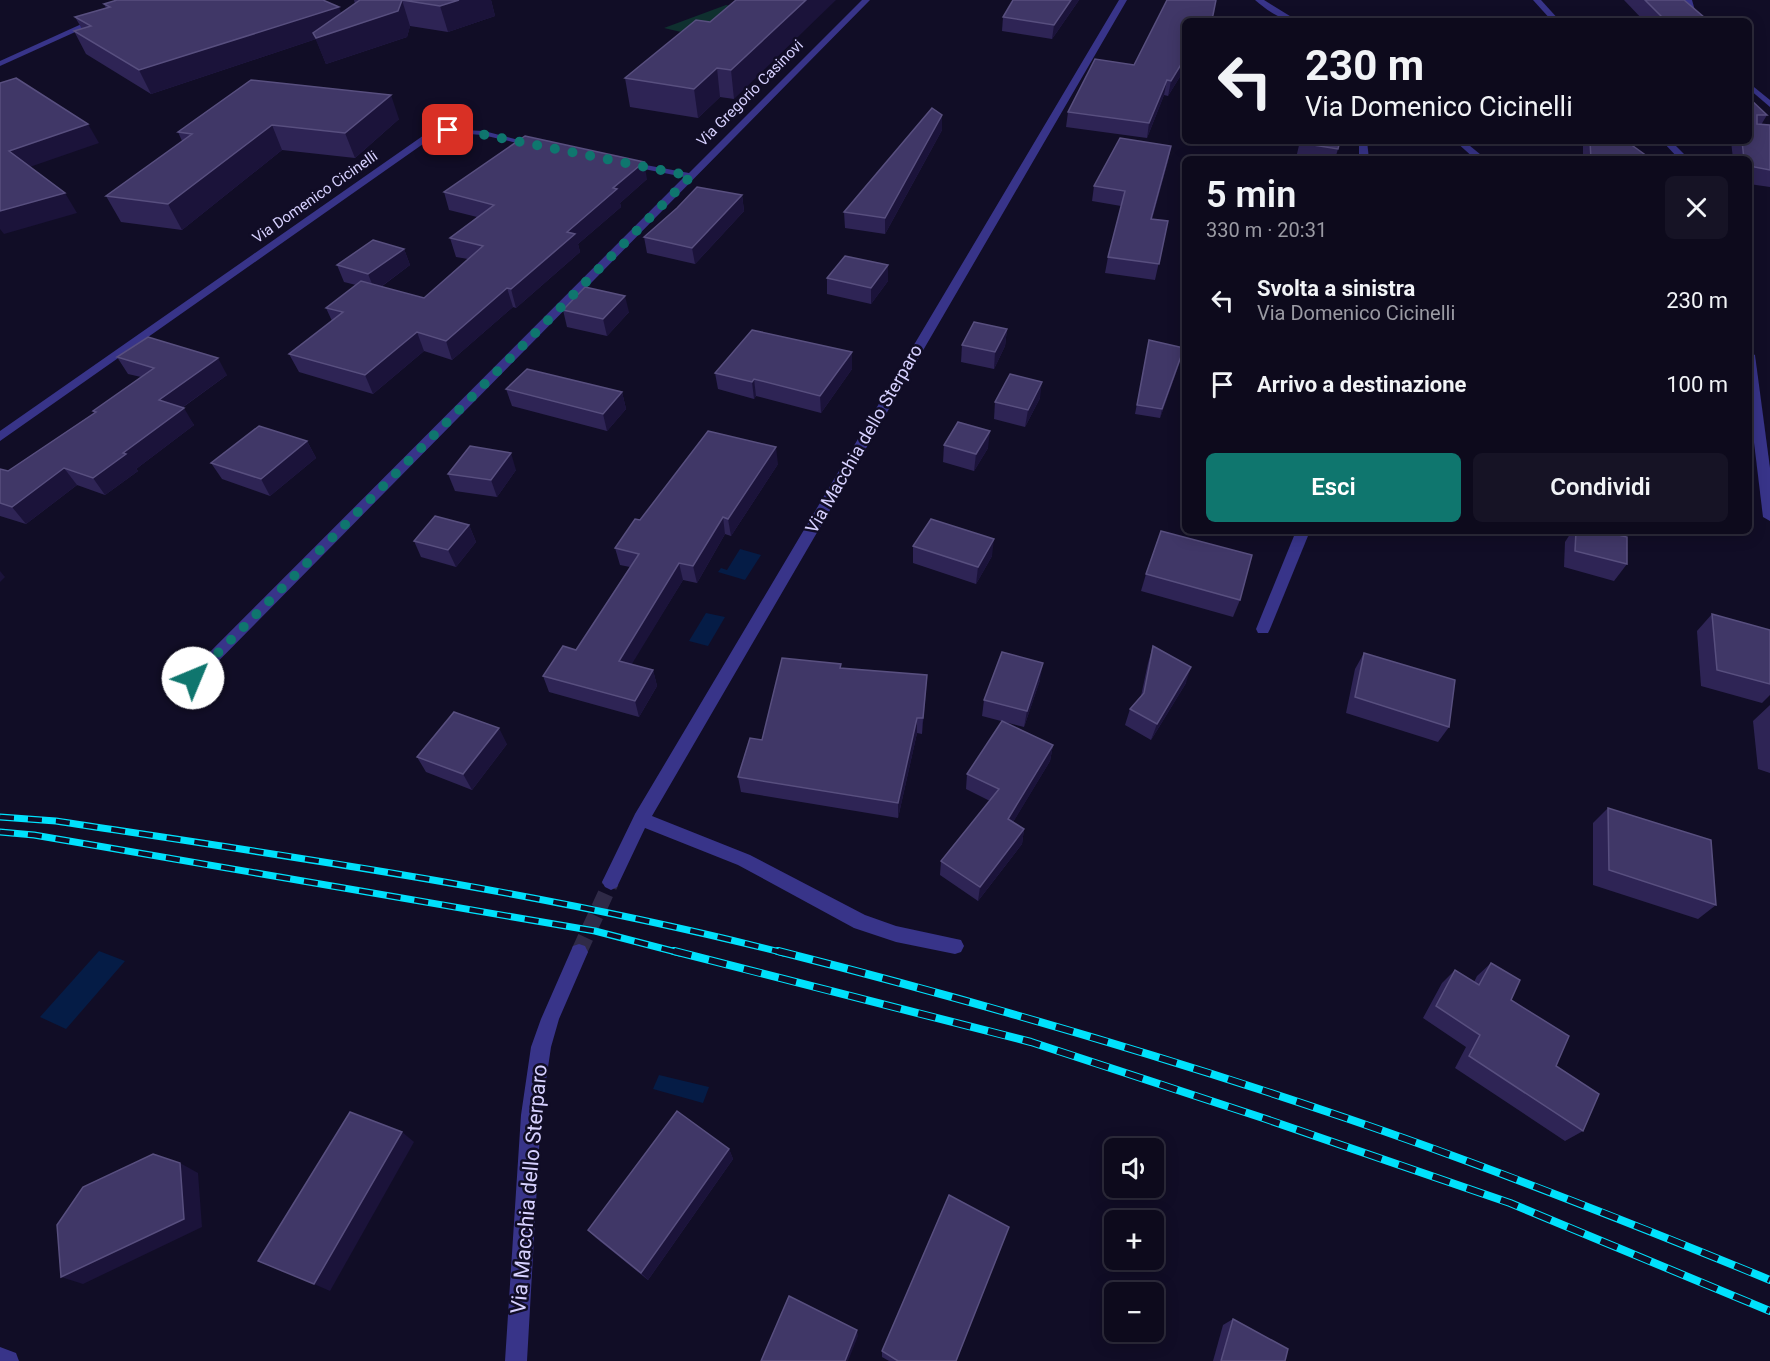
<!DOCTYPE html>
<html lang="it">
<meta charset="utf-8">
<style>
body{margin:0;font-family:Roboto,sans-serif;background:#161325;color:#f1f3f6;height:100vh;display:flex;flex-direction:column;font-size:22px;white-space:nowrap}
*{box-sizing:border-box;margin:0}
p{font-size:20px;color:#9a9aa3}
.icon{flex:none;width:33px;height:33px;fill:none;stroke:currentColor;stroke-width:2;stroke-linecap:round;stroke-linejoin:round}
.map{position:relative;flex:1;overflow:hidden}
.details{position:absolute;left:1182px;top:156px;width:570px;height:378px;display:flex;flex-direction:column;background:#0d0a1c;border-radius:9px;box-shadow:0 3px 15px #0003,0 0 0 2px #2d2b3b}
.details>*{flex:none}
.top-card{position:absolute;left:1182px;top:18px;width:570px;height:126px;border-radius:9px;box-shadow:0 3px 15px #0003,0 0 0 2px #2d2b3b;background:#0d0a1c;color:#f1f3f6;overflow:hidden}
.tools{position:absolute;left:1104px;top:1138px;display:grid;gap:12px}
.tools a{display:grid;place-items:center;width:60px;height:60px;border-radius:9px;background:#0d0a1c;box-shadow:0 3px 15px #0003,0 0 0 2px #2d2b3b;font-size:30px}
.pin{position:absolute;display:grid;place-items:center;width:51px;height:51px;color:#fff;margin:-26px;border-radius:12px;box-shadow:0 3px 9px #0006}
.me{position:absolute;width:66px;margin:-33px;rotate:45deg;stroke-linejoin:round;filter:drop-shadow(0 0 4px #0008)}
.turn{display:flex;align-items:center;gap:21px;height:126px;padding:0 24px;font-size:27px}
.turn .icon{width:78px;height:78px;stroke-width:2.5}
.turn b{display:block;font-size:42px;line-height:51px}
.round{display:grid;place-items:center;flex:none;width:63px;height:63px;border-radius:9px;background:#161325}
.overview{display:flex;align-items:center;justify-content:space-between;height:102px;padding:0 24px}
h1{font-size:36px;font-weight:600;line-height:45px}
.cta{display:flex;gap:12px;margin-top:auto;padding:12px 24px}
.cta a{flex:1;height:69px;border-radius:9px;background:#0f766e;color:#fff;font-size:24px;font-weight:600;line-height:69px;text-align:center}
.cta a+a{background:#161325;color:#f1f3f6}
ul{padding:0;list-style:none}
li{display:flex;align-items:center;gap:18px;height:84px;padding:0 24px}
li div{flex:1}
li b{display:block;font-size:22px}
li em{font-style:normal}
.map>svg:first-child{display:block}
</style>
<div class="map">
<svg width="1770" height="1361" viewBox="0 0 1770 1361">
<rect width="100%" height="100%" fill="#110d26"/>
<!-- green -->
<polygon fill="#0f302f" points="726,5 733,6 694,35 664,28"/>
<!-- water -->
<g fill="#051c46">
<polygon points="740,549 761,555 745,580 718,572 721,568 727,570"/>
<polygon points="706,613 725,617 708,646 689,641"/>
<polygon points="99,951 125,961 66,1029 40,1017"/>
<polygon points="659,1075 709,1087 703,1103 653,1089"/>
</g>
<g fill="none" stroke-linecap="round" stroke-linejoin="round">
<!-- minor-tunnel -->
<polyline stroke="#2f2a47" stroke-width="16" stroke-dasharray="16 8" stroke-linecap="butt" points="579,952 611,882"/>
<!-- minor -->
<g fill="#383489" fill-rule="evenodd">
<polygon points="862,0 870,0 181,699 171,699 168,695 171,691 684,177 624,165 624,161 689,173"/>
<polygon points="1119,0 1127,0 652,816 750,855 865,915 896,926 961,940 964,946 961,952 955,954 896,942 854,928 738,865 645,828 617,887 611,890 605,887 602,882 635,814"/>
<path d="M 1255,0 L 1264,0 L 1298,21 C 1281,21 1268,11 1255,0 Z"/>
<polygon points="1533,0 1541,0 1560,21 1552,21"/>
<polygon points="1684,0 1692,0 1698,21 1690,21"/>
<polygon points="97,17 104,19 0,66 0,61"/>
<polygon points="1749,83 1770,100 1770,107 1749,89"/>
<path d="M 442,129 L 484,131 L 542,146 L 538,149 C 504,140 468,127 433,137 L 0,441 L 0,431 L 427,133 Z"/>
<polygon points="1359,141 1367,141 1369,159 1359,159"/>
<polygon points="1455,141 1464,141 1486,159 1475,159"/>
<polygon points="1662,141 1671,141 1689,159 1679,159"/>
<polygon points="1749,352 1755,355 1770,468 1770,521 1763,517 1749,401"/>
<polygon points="1296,531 1310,531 1270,629 1268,633 1258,633 1256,629"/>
<polygon points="579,944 585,946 588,952 559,1019 551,1047 541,1115 527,1361 505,1361 521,1115 531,1047 541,1019 573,946"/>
<polygon points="0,1347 16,1353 19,1361 0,1361"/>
</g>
<!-- rail-far1 casing -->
<g stroke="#00e1fc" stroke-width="7">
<g id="rail-far1">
<path d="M 0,817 L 56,821 C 300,858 544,892 784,953"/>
<polyline points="0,832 34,835 595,931 680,953"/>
</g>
</g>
<!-- rail casing -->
<g stroke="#00e1fc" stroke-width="8">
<g id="rail">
<polyline points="674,951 1031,1042 1263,1118 1510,1203 1770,1311"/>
<path d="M 778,951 C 968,999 1157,1054 1343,1117 C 1487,1166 1629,1222 1770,1280"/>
</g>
</g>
<!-- rail-far1 -->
<use href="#rail-far1" stroke="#110d26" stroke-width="4.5" stroke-dasharray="14" stroke-linecap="butt"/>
<!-- rail -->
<use href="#rail" stroke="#110d26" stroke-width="6" stroke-dasharray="18" stroke-linecap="butt"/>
</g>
<!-- wall -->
<g fill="#2e2455">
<polygon points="354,0 491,0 495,16 448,32 410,26 407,37 326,64 316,39 151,94 86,54 74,31 82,29 75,17 106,8 104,4 341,13 355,4"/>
<polygon points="736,0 734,99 720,97 698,118 630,107 625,78 710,22"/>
<polygon points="1013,0 1079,0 1052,39 1002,31 1003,17"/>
<polygon points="1624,0 1684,0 1705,18 1703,21 1644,21"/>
<polygon points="1185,21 1185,70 1184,70 1168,96 1164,95 1147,138 1066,127 1068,112 1134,65"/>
<polygon points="251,80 399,119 355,158 282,150 182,230 121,222 106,196 182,141 178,132"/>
<polygon points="1749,98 1767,115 1761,125 1770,125 1770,187 1749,184 1749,159 1733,159 1731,141 1749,141"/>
<polygon points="942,115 942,130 885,234 845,228 844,212"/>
<polygon points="1300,141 1338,149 1335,159 1296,158"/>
<polygon points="1585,141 1626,141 1651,159 1583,159 1583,145"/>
<polygon points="1171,146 1168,161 1152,219 1168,221 1155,280 1105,273 1108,257 1121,206 1092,201 1094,186"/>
<polygon points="647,179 620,203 621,207 578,244 580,252 516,308 513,307 452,360 424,351 373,394 299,372 289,354 332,321 326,308 356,285 344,282 337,265 404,249 410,265 381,287 424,298 468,259 456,257 450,238 477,217 449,210 444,192"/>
<polygon points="742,195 744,211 695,264 647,253 644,237"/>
<polygon points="888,265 888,281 871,304 827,294 827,278"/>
<polygon points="563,310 629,312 607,336 567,327"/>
<polygon points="1007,329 1005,346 994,369 961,362 962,345"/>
<polygon points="1149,340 1182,356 1160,418 1135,414"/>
<polygon points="852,352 852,369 821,413 756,396 754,399 718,389 715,373"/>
<polygon points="117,357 227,375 182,408 194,425 136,469 138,471 105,495 77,485 26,524 0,516 0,469 8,471 94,413 93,411 141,377 128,374"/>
<polygon points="506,389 622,392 626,409 607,431 512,406"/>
<polygon points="1040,398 1025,427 994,419 995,402"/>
<polygon points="307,441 316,458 270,496 222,479 211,463"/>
<polygon points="944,445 988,448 974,471 943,462"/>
<polygon points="778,464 731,536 725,534 697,583 683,580 631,664 653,670 657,686 639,717 549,692 543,676 576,650 630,567 620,565 615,548 640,520"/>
<polygon points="1185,469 1185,483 1181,482"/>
<polygon points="516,470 497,497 455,491 448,474"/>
<polygon points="469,525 476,542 456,567 421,557 414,541"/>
<polygon points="1572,531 1601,531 1627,564 1614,581 1564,567 1565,542"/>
<polygon points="913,546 992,556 976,584 913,563"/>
<polygon points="1146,574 1240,600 1233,617 1141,591"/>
<polygon points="1712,614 1770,630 1770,695 1762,703 1701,686 1697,631"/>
<polygon points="1153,646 1186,683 1151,740 1125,725 1130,709 1141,696 1148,663"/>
<polygon points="1364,653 1449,727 1438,742 1346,713 1355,669"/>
<polygon points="841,664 841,669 927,675 922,734 917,733 898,818 741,792 738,777 762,740"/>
<polygon points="1040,680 1024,727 982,716 984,700"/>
<polygon points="1770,705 1770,773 1758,769 1753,721"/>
<polygon points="507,744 472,790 426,772 417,757"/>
<polygon points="1053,745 1050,761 1013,822 1024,829 1022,844 978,901 940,875 941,861 990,801 966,789 967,774"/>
<polygon points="1608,808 1716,905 1698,919 1593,885 1593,823"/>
<polygon points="1491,963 1511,1000 1556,1066 1583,1131 1565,1141 1455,1068 1466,1047 1423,1018 1442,983 1455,970 1474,982 1477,976"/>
<polygon points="729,1149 733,1159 648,1280 596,1238 588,1230"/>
<polygon points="1233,1319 1285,1361 1213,1361 1223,1325"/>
<polygon points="882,1351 956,1361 889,1361 882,1357"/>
</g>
<!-- shaded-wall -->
<g fill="#1b133a">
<polygon points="402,0 410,26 407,37 326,64 313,33 316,39 151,94 139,70 339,7 346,28"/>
<polygon points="459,0 491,0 495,16 448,32 440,6"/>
<polygon points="806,0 836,0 734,99 731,70"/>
<polygon points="1071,0 1079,0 1052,39 1054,25"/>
<polygon points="1185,58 1184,70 1168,96 1171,81"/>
<polygon points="717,68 720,97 698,118 694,89"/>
<polygon points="1167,80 1164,95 1147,138 1149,123"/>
<polygon points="391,95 399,119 355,158 345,133"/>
<polygon points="942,115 942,130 885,234 885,218"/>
<polygon points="88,124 99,143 21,170 9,151"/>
<polygon points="272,125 282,150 182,230 168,204"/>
<polygon points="1171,146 1168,161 1148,235 1151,219"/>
<polygon points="644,162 647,179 620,203 621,207 578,244 580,252 516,308 511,289 567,232 613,188"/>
<polygon points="65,193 77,213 4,234 0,229 0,211"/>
<polygon points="742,195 744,211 695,264 692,248"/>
<polygon points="404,249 410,265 375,291 368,274"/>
<polygon points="888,265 888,281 871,304 871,288"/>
<polygon points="507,288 513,307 452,360 446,341"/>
<polygon points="625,296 629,312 607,336 603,319"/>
<polygon points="1007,329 1005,346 994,369 995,352"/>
<polygon points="417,332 424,351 373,394 365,375"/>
<polygon points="1184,348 1182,356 1160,418 1162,409"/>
<polygon points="852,352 852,369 821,413 820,396"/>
<polygon points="218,358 227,375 169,417 159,400"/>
<polygon points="754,379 756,396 754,399 752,382"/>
<polygon points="1042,382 1040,398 1025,427 1028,410"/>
<polygon points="622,392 626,409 607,431 603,414"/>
<polygon points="184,408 194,425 136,469 138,471 105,495 93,478 123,453"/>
<polygon points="990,431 988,448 974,471 976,454"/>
<polygon points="307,441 316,458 270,496 261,479"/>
<polygon points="776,447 778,464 731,536 728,519"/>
<polygon points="511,453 516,470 497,497 491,480"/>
<polygon points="64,468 77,485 26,524 12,507"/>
<polygon points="723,517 725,534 697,583 693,566"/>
<polygon points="469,525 476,542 456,567 448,550"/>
<polygon points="994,539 992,556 976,584 978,567"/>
<polygon points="679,563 683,580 624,677 619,661"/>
<polygon points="0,571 5,577 0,582"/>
<polygon points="1043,663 1040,680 1024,727 1027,711"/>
<polygon points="1191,667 1186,683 1151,740 1157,724"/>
<polygon points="653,670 657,686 639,717 635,701"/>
<polygon points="927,675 926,692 922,734 923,718"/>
<polygon points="917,718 917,733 898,818 898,803"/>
<polygon points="499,728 507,744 472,790 463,774"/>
<polygon points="1053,745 1050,761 1006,834 1008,819"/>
<polygon points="1024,829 1022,844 978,901 980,887"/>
<polygon points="402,1132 414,1142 330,1291 314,1284"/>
<polygon points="729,1149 733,1159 648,1280 641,1273"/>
<polygon points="180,1163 198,1173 202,1227 83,1284 61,1277"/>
<polygon points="857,1330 858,1336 848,1361 845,1361"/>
</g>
<!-- building -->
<g fill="#403767" stroke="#584f7f" stroke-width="1.5">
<polygon points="117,0 323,0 339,7 139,70 74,31 91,26 75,17 110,7 104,4"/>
<polygon points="360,0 459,0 440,6 402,0 398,11 316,38 313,33"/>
<polygon points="736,0 806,0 731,70 717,68 694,89 625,78 696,20 710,22"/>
<polygon points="1013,0 1071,0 1054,25 1003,17"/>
<polygon points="1167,0 1216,0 1213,15 1211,21 1185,21 1185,58 1171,81 1167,80 1149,123 1068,112 1095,59 1134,65"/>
<polygon points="1645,0 1684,0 1705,18 1662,17"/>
<polygon points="16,78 88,124 9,151 65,193 0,211 0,83"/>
<polygon points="251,80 391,95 345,133 272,125 168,204 106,196 192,134 178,132"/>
<polygon points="1749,98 1767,115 1757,115 1757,124 1770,125 1770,170 1749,166 1749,159 1744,159 1742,141 1749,141"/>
<polygon points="932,108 942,115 885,218 844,212"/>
<polygon points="525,136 644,162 613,188 617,189 567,232 575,234 511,289 507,288 446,341 417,332 365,375 289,354 343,312 326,308 361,281 424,298 483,246 450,238 494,205 444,192"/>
<polygon points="1120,138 1171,146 1151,219 1168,221 1159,264 1108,257 1125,191 1094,186"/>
<polygon points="1301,141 1340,141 1338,149 1300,143"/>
<polygon points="1590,141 1626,141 1651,159 1591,159"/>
<polygon points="697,187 742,195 692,248 644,237 677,208"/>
<polygon points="373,240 404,249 368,274 337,265"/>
<polygon points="845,256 888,265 871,288 827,278"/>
<polygon points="585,287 625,296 603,319 563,310"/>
<polygon points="974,322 1007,329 995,352 962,345"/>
<polygon points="752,330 852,352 820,396 754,379 752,382 715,373"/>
<polygon points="148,337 218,358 159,400 184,408 123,453 126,454 93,478 64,468 12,507 0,503 0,469 8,471 96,412 93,411 154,368 117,357"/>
<polygon points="1149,340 1184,348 1162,409 1137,405"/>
<polygon points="527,369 622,392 603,414 506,389"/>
<polygon points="1010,374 1042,382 1028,410 995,402"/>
<polygon points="958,422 990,431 976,454 944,445"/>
<polygon points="259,426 307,441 261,479 211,463"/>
<polygon points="708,431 776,447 728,519 723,517 693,566 679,563 619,661 653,670 635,701 543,676 563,646 576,650 639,554 615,548 635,519 640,520"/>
<polygon points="470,446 511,453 491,480 448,474"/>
<polygon points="435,516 469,525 448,550 414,541"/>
<polygon points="931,519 994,539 978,567 913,546"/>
<polygon points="1161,531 1252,555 1240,600 1146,574"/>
<polygon points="1576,531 1601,531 1627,537 1627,564 1575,551"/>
<polygon points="1712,614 1770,630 1770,684 1717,670"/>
<polygon points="1153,646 1191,667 1157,724 1130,709 1144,693"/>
<polygon points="1002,652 1043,663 1027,711 984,700"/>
<polygon points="1364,653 1455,680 1449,727 1355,697"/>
<polygon points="782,658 841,664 840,668 927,675 923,718 917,718 898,803 738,777 750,738 762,740"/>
<polygon points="454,712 499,728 463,774 417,757"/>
<polygon points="1002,721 1053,745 1008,819 1024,829 980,887 941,861 999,789 967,774"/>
<polygon points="1608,808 1711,840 1716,905 1609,870"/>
<polygon points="1491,963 1520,980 1511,1000 1569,1036 1556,1066 1599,1094 1583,1131 1469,1056 1480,1035 1436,1006 1455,970 1479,985"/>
<polygon points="677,1111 729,1149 641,1273 588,1230"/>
<polygon points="350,1112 402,1132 314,1284 258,1261"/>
<polygon points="153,1154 180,1163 184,1219 61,1277 57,1225 83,1187"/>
<polygon points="949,1195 1009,1227 956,1361 898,1361 882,1351"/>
<polygon points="789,1296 857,1330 845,1361 761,1361"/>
<polygon points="1233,1319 1288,1349 1285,1361 1221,1361"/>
</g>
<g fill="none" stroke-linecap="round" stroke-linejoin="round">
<!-- route -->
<polyline stroke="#0f766e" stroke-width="10" stroke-dasharray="0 18" points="193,678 691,176 466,131 448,130"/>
</g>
<g text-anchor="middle" stroke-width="5" stroke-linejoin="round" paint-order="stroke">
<!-- far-street labels -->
<g font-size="15" fill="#d7d1ff" stroke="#110d26">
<text transform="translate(750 93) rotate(-45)" y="5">Via Gregorio Casinovi</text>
<text transform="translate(315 197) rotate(-35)" y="5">Via Domenico Cicinelli</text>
</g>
<!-- street labels -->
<g font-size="18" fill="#d7d1ff" stroke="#110d26">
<text transform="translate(864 439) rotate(-60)" y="6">Via Macchia dello Sterparo</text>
</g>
<!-- near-street labels -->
<g font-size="21" fill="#d7d1ff" stroke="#110d26">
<text transform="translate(529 1189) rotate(-85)" y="7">Via Macchia dello Sterparo</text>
</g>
</g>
</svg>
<div class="tools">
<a><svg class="icon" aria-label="sound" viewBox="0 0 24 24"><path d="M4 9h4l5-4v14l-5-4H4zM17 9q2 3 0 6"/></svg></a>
<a>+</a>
<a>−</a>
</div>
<div class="pin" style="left:448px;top:130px;background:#d93025"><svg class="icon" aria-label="arrive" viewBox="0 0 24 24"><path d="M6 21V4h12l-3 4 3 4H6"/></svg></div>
<svg class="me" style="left:193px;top:678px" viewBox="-20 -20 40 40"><circle r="19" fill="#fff"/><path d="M0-13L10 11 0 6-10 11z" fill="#0f766e"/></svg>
<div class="top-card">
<div class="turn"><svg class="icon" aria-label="left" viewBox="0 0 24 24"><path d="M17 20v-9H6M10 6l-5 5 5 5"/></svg><div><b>230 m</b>Via Domenico Cicinelli</div></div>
</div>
<section class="details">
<div class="overview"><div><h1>5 min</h1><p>330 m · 20:31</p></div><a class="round"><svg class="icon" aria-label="close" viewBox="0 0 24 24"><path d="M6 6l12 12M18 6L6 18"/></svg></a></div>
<ul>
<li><svg class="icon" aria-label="left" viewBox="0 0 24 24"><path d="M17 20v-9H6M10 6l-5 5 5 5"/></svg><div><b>Svolta a sinistra</b><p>Via Domenico Cicinelli</p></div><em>230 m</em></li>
<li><svg class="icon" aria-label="arrive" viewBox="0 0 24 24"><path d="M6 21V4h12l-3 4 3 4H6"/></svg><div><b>Arrivo a destinazione</b></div><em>100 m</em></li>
</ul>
<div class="cta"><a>Esci</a><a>Condividi</a></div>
</section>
</div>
